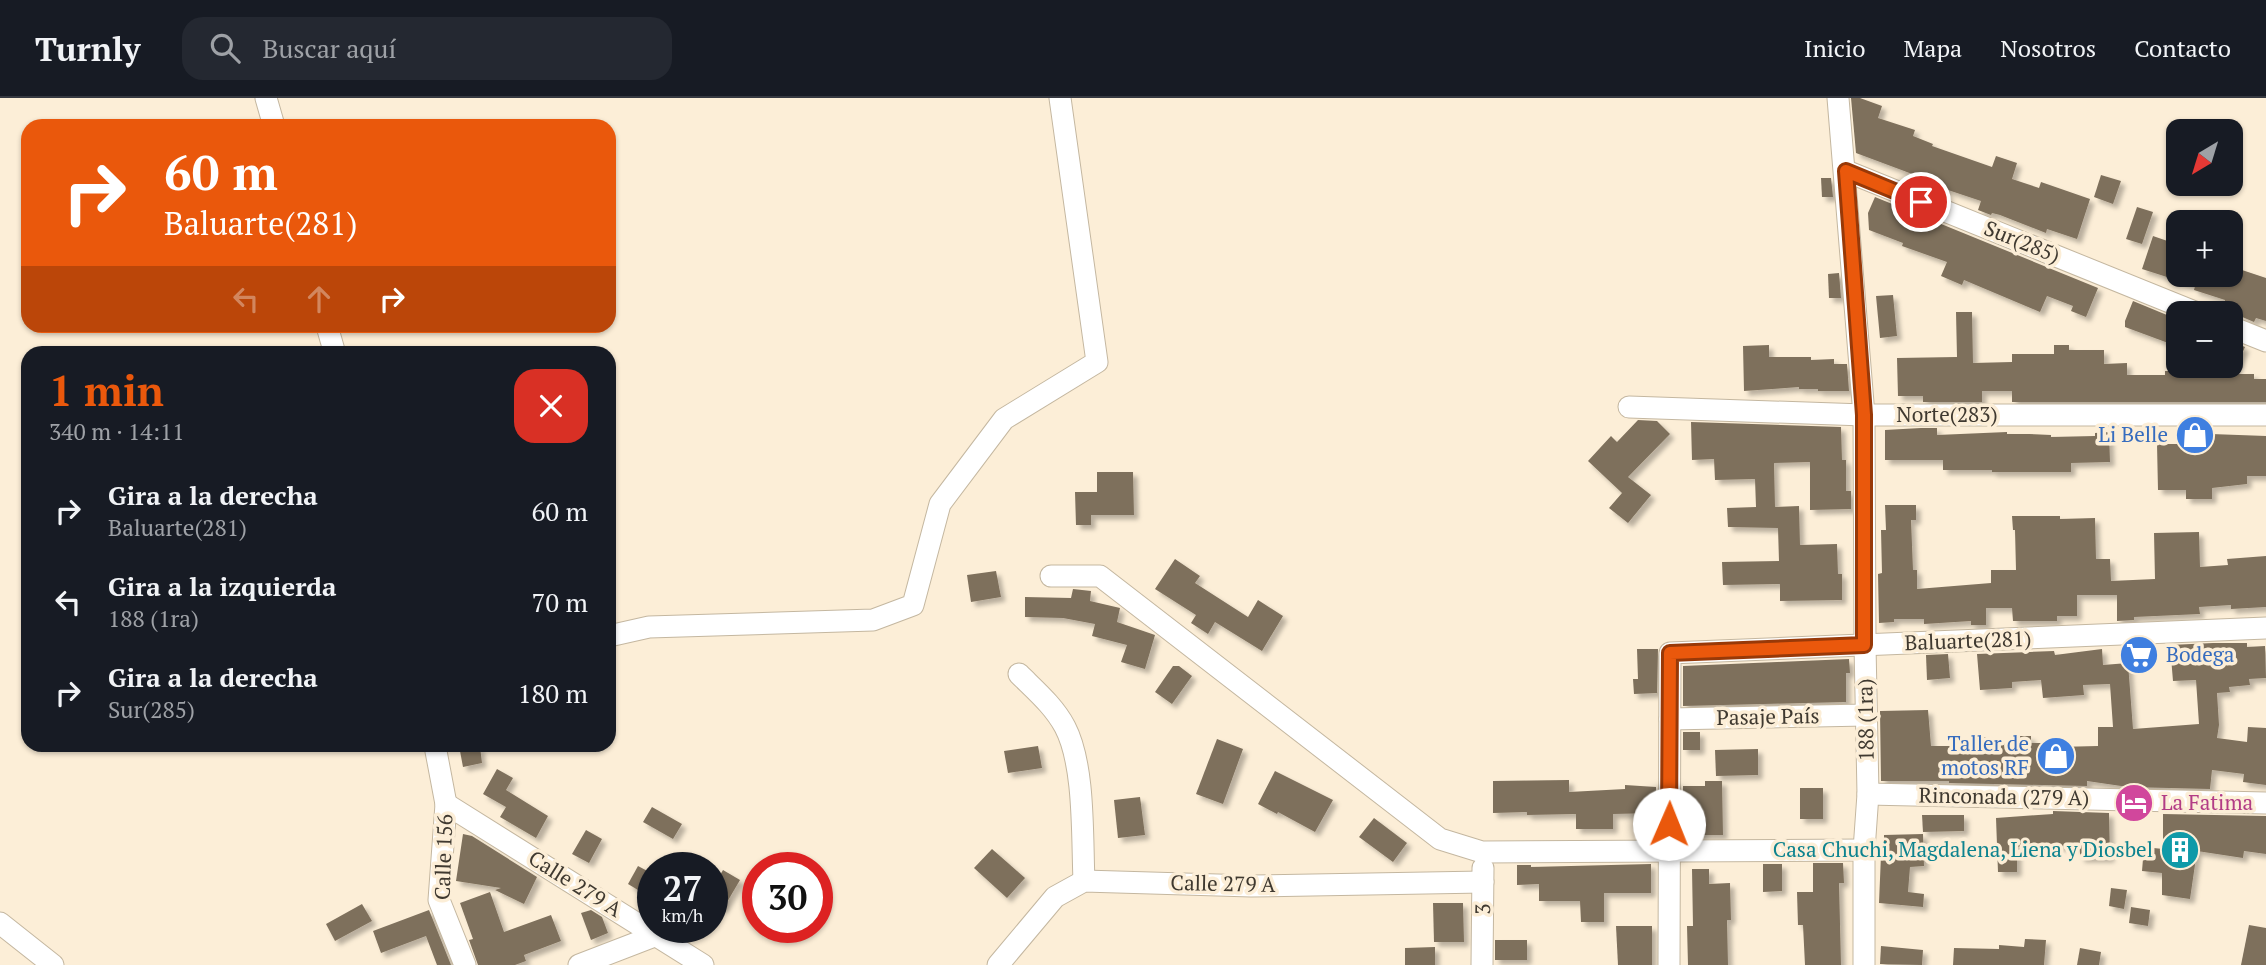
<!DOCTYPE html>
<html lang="es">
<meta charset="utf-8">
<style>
body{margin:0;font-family:"PT Serif",serif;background:#242831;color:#f1f3f6;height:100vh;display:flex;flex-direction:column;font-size:26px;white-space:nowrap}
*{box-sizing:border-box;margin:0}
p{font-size:23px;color:#9ea1a6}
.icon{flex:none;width:38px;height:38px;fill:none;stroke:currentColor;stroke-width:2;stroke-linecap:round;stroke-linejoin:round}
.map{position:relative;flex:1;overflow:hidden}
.details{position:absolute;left:21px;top:248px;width:595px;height:406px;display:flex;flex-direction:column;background:#171b24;border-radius:21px;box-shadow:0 2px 5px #0004}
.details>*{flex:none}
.top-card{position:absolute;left:21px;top:21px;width:595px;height:214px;border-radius:21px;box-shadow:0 2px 5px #0004;background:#ea580c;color:#fff;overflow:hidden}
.needle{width:46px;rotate:218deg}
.controls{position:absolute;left:2166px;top:21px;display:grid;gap:14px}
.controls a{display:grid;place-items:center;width:77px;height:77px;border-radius:14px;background:#171b24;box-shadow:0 2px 5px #0004;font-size:35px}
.speed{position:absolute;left:637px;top:754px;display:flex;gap:14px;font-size:35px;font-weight:700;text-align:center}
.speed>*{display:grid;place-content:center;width:91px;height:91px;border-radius:50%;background:#171b24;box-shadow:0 2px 5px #0004;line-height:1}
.speed small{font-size:18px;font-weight:400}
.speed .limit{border:10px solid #d22;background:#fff;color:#111}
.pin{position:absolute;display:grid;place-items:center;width:60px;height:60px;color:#fff;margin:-30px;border:4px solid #fff;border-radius:50%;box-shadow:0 2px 7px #0007}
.me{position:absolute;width:77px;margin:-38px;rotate:1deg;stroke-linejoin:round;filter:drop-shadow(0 0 5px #0008)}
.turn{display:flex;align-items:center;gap:24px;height:147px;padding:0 28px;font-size:32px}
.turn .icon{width:91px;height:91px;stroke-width:2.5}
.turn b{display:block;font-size:49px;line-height:60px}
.lanes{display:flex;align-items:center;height:66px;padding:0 28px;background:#0003;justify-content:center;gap:35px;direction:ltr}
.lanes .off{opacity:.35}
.round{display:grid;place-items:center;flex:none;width:74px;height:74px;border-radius:21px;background:#242831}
.head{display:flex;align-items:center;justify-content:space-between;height:119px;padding:0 28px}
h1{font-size:42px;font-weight:800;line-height:52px;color:#ea580c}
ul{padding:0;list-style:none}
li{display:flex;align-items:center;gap:21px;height:91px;padding:0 28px}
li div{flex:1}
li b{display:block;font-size:26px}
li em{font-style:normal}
header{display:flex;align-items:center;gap:42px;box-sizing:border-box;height:98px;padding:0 35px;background:#171b24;border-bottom:2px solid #363941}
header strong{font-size:33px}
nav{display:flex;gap:38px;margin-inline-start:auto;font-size:24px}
.search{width:490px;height:63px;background:#242831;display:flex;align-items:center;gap:18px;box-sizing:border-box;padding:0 24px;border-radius:21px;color:#9ea1a6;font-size:26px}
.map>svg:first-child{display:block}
</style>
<header>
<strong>Turnly</strong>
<div class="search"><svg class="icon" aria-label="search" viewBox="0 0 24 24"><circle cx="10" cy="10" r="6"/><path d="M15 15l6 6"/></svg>Buscar aquí</div>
<nav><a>Inicio</a><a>Mapa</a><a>Nosotros</a><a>Contacto</a></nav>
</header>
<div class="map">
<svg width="2266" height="867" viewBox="0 0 2266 867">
<defs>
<filter id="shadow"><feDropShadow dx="4.5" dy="4.5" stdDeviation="2" flood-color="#0004"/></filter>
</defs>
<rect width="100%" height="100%" fill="#fceed7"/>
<!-- building -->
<g fill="#7e705c" filter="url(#shadow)">
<polygon points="1851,0 1860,0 1882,8 1878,20 1915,32 1913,38 1933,46 1932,48 1992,69 1996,58 2017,65 2012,81 2039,90 2041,84 2090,101 2077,141 2047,131 2046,135 2000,117 1992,115 1991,117 1978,112 1981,103 1945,91 1938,88 1939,86 1856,55"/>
<polygon points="2101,77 2121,83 2113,106 2094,99"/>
<polygon points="1821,80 1831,80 1833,99 1822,99"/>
<polygon points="1875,99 2098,190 2086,219 2071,213 2073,208 2047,198 2040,214 1964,182 1962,187 1941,178 1947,164 1902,148 1903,145 1869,132 1868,115"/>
<polygon points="2137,109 2153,114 2142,146 2126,141"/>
<polygon points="2153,138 2179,147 2179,177 2234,177 2236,170 2266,180 2266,223 2256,220 2254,224 2240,218 2241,215 2223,210 2225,202 2194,192 2195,188 2142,171"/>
<polygon points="1839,175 1841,200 1829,200 1828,176"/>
<polygon points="1893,197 1897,238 1880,240 1876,198"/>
<polygon points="2133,203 2179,222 2179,249 2125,229 2125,223"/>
<polygon points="1956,214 1972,214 1973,265 2012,264 2012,256 2054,256 2054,247 2069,247 2069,252 2104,252 2104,266 2127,265 2127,277 2165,277 2165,273 2181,273 2181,276 2231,276 2231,243 2245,249 2233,276 2254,276 2254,281 2266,281 2266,304 2012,304 2012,293 1982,293 1982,304 1923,304 1923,298 1898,298 1897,260 1957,259"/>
<polygon points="1769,247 1769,259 1811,259 1811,262 1834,261 1834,266 1847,266 1849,293 1818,293 1818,291 1799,291 1799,289 1744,293 1743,248"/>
<polygon points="1638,322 1657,323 1670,336 1628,379 1651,397 1628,425 1609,410 1622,395 1588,363 1611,338 1617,344"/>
<polygon points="1691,324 1841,329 1842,362 1846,362 1846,393 1851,393 1851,411 1810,412 1810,364 1774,365 1775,409 1799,408 1800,447 1837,446 1838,476 1842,476 1842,502 1780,503 1780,486 1723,487 1722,464 1779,463 1778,430 1728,429 1727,410 1756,409 1755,381 1715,382 1714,361 1692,362"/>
<polygon points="1921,330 1937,330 1937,337 2007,334 2007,336 2029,336 2051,337 2051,339 2095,338 2095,335 2109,334 2110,364 2071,365 2071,374 1992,374 1992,372 1943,372 1943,362 1885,362 1885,332"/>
<polygon points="2211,336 2266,338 2266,378 2247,378 2247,386 2212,390 2212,401 2186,401 2186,392 2158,392 2157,346 2185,346 2185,337"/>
<polygon points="1097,374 1133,374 1134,417 1091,417 1091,427 1076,427 1075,394 1097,394"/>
<polygon points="1885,407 1916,407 1916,422 1911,422 1913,472 1917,472 1917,491 1991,485 1991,472 2016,472 2015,432 2013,432 2012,418 2060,418 2060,421 2095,420 2096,461 2110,461 2111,483 2155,481 2154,435 2199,434 2200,469 2228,467 2227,461 2266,458 2266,509 2231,511 2231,507 2199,509 2200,516 2134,519 2134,522 2117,523 2117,497 2077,497 2077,518 2057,518 2057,523 2013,523 2012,510 1986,510 1986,527 1971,527 1971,523 1924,526 1924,521 1894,521 1894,524 1879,525 1878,476 1882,475 1881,432 1886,432"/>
<polygon points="1175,461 1200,478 1195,485 1248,519 1258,502 1283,518 1262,553 1215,524 1208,536 1191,525 1196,517 1155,491"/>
<polygon points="996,473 1001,499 971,504 967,477"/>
<polygon points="1073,491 1091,493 1090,503 1120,510 1117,524 1155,537 1145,571 1121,564 1127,547 1092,538 1095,526 1063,520 1025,519 1025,499 1071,500"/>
<polygon points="2213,545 2247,545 2247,549 2265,548 2266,580 2249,581 2250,587 2229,589 2230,594 2217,595 2219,627 2217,640 2247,644 2248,629 2266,630 2266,687 2243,684 2244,676 2212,672 2210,691 2128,689 2087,683 2087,688 1949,685 1949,683 1881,683 1880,613 1928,612 1931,648 1969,648 1969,639 1988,639 1989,646 2016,645 2016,638 2031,638 2031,645 2057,645 2057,649 2098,648 2098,629 2113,629 2110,586 2083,587 2084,597 2043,600 2041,582 2012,584 2012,590 1980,592 1977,556 2054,553 2055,557 2102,551 2103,567 2128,565 2133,631 2199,626 2196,582 2173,583 2170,547"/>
<polygon points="1637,551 1658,551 1657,595 1634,596 1633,581 1638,581"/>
<polygon points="1948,556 1950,580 1927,582 1926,557"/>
<polygon points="1849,561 1850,575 1846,575 1846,604 1683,608 1683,568"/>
<polygon points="1173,568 1179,568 1192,578 1172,606 1155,594"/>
<rect x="1683" y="634" width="17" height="18"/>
<polygon points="1217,641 1243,651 1223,706 1196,696"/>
<polygon points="1038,648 1042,670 1008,675 1004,653"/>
<polygon points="480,649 482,665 463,669 460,653"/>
<polygon points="1758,651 1758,677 1716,678 1715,652"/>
<polygon points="497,671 513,680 506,692 548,718 536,740 500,719 506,709 483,696"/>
<polygon points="1275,673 1333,702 1315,734 1278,714 1277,716 1258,706"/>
<polygon points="1569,682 1569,694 1625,691 1625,687 1656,689 1656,715 1613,716 1613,731 1576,731 1576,716 1527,717 1527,714 1493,715 1493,683"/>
<polygon points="1705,683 1722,683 1723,737 1683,737 1683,688 1705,688"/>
<rect x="1800" y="690" width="23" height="31"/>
<polygon points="1140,699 1145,737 1118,740 1114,702"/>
<polygon points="652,709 682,726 673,741 643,724"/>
<polygon points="2053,713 2109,715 2110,760 2080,760 2080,748 2017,749 2017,774 1998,774 1996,720 2053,716"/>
<polygon points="2163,716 2266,718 2266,756 2244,753 2243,760 2197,753 2190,801 2162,797 2162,775 2142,773 2144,749 2163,751"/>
<polygon points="1922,717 1964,717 1964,733 1923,734"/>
<polygon points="1374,720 1407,745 1393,764 1359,739"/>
<polygon points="586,732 602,741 589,765 572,756"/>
<polygon points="463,736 472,738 537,779 524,806 495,792 501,790 456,783"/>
<polygon points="1923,736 1924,768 1910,769 1908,794 1924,796 1923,809 1879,805 1881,757 1884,757 1884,737"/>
<polygon points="992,751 1025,780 1007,800 974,770"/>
<polygon points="1813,765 1843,765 1844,785 1839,785 1841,867 1805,867 1803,827 1798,827 1797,794 1813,794"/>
<polygon points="1651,766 1651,795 1604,795 1604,824 1581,824 1580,803 1539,803 1539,786 1517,787 1517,767 1531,767 1531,769"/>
<polygon points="1763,766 1782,766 1782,793 1763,794"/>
<polygon points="638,768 653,776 653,801 628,786"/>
<polygon points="1692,771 1709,771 1709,786 1730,785 1731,822 1727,822 1728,867 1688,867 1687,828 1693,828"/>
<polygon points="723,772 740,782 723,811 712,805 712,791"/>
<polygon points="2111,790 2127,792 2124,811 2109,808"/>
<polygon points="490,794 504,834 551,817 561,843 524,857 526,863 515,867 478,867 469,842 473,841 460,805"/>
<polygon points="1433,805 1463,805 1464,844 1434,844"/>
<polygon points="362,806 372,823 335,843 326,826"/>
<polygon points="2131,809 2150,812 2148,828 2129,825"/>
<polygon points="429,812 451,867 437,867 426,838 381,855 373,833"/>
<polygon points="591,812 602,819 608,835 591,842 581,815"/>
<polygon points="2249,827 2266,830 2266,867 2241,867"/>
<polygon points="1616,828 1652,828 1652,867 1618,867"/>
<polygon points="2025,841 2046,842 2044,867 1953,867 1954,850 1999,851 1999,847 2024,849"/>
<rect x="1495" y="842" width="32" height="20"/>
<polygon points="1881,848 1923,852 1922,867 1880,866"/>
<polygon points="1435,849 1435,867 1405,867 1405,850"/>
<polygon points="2080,850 2101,854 2099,867 2077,867"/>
</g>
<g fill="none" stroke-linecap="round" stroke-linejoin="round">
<!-- minor casing -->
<g stroke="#c4b7a0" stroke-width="23">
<g id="minor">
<polyline points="266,0 274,28"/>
<polyline points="1838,0 1864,317 1865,547 1868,696 1864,752 1864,867"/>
<polyline points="1846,73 2197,215"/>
<polyline points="327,228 335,256"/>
<polyline points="2231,229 2266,243"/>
<polyline points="1629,309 1864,317 2266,317"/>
<polyline points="1051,478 1100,478 1440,741 1482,754 1864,752"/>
<polyline points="609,538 649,529 873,522 913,507 940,406 1004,321 1097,264 1060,0"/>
<path d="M 1019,576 C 1035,592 1054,608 1065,629 C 1085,667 1082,739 1084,783"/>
<polyline points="1670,621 1866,617"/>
<polyline points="435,648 446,706 439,802 465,867"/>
<polyline points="1868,696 2266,705"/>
<polyline points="446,706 703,867"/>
<polyline points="0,825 53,867"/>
<polyline points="579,867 657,837"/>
<polyline points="998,867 1055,799 1084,783 1251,788 1483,784"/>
<polyline points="1482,867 1483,770"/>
<polyline points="1669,867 1670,555 2266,530"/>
</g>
</g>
<!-- minor -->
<use href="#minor" stroke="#fff" stroke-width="21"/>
</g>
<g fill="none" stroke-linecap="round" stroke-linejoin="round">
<!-- route casing -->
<g stroke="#983908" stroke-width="18">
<polyline id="route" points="1669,726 1670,555 1864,547 1864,317 1846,73 1921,104"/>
</g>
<!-- route -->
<use href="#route" stroke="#ea580c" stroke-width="12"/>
</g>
<!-- icons -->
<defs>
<g id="shop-disc" transform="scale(2.0125)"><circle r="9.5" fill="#3f7fe0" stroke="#fceed7"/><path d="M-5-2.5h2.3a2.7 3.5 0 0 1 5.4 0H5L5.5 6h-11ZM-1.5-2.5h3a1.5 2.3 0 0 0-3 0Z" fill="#fff"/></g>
<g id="supermarket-disc" transform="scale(2.0125)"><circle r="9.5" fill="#3f7fe0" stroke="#fceed7"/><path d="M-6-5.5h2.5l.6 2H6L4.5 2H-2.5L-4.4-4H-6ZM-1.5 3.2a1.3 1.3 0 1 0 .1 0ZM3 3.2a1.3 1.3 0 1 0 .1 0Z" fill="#fff"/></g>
<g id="hotel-disc" transform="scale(2.0125)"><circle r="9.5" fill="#d1479c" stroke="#fceed7"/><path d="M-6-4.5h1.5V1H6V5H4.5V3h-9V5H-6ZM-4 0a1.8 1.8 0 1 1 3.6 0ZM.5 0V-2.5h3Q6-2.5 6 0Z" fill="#fff"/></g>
<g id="building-disc" transform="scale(2.0125)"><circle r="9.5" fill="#0f9aa8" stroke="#fceed7"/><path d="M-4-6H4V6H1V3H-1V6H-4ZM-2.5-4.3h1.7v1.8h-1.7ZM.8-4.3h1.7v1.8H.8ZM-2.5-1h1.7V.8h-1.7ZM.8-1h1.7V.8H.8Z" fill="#fff"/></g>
</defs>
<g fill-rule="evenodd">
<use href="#shop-disc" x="2195" y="337"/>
<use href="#supermarket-disc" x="2139" y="557"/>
<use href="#shop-disc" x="2056" y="658"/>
<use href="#hotel-disc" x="2134" y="705"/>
<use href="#building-disc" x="2180" y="752"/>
</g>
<g text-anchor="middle" stroke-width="7" stroke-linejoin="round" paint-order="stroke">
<!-- street labels -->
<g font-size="21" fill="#3f3930" stroke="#fceed7">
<text transform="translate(2022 144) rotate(22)" y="7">Sur(285)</text>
<text x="1947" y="324">Norte(283)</text>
<text transform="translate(1968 543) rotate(-2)" y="7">Baluarte(281)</text>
<text transform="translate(1768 619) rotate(-1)" y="7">Pasaje País</text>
<text transform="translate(1866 622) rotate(-91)" y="7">188 (1ra)</text>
<text transform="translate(2004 699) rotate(1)" y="7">Rinconada (279 A)</text>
<text transform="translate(444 759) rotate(-88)" y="7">Calle 156</text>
<text transform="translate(575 786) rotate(32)" y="7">Calle 279 A</text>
<text transform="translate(1223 786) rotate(1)" y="7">Calle 279 A</text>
<text transform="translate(1483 811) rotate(-89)" y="7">3</text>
</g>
<!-- shop labels -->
<g font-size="21" fill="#366cbe" stroke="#fceed7" text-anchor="end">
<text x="2168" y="344">Li Belle</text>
<text x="2166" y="564" text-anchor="start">Bodega</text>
<text x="2029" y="653">Taller de<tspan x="2029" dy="24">motos RF</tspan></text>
</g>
<!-- hotel labels -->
<g font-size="21" fill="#b23c85" stroke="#fceed7" text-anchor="start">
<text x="2161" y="712">La Fatima</text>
</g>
<!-- culture labels -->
<g font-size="21" fill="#0d838f" stroke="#fceed7" text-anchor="end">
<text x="2153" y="759">Casa Chuchi, Magdalena, Liena y Diosbel</text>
</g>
</g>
</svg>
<div class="controls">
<a><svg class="needle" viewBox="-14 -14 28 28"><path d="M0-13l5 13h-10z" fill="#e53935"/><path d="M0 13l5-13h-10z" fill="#9ea1a6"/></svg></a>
<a>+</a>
<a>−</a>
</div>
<div class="speed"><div>27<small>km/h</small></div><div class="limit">30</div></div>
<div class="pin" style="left:1921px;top:104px;background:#d93025"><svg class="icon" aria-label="arrive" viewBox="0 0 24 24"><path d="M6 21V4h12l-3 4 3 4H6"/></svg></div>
<svg class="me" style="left:1669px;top:726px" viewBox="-20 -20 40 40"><circle r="19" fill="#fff"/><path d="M0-13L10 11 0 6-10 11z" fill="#ea580c"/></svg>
<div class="top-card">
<div class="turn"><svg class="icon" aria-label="right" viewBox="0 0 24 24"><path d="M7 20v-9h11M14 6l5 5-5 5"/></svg><div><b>60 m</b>Baluarte(281)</div></div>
<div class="lanes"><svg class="icon off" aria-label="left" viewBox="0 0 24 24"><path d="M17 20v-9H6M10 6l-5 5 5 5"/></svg><svg class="icon off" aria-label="ahead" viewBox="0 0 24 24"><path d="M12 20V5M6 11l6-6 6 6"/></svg><svg class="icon" aria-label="right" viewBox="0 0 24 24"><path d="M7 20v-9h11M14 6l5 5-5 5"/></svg></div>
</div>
<section class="details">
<div class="head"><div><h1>1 min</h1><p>340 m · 14:11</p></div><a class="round" style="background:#d93025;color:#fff"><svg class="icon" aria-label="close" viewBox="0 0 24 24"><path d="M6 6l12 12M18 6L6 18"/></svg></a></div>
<ul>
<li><svg class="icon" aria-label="right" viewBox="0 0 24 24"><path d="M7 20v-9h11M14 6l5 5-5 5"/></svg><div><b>Gira a la derecha</b><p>Baluarte(281)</p></div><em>60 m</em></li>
<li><svg class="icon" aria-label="left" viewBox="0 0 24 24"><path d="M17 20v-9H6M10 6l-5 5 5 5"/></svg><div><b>Gira a la izquierda</b><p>188 (1ra)</p></div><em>70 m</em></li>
<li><svg class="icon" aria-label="right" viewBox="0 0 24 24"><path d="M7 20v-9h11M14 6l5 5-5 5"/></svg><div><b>Gira a la derecha</b><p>Sur(285)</p></div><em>180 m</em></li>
</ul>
</section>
</div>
